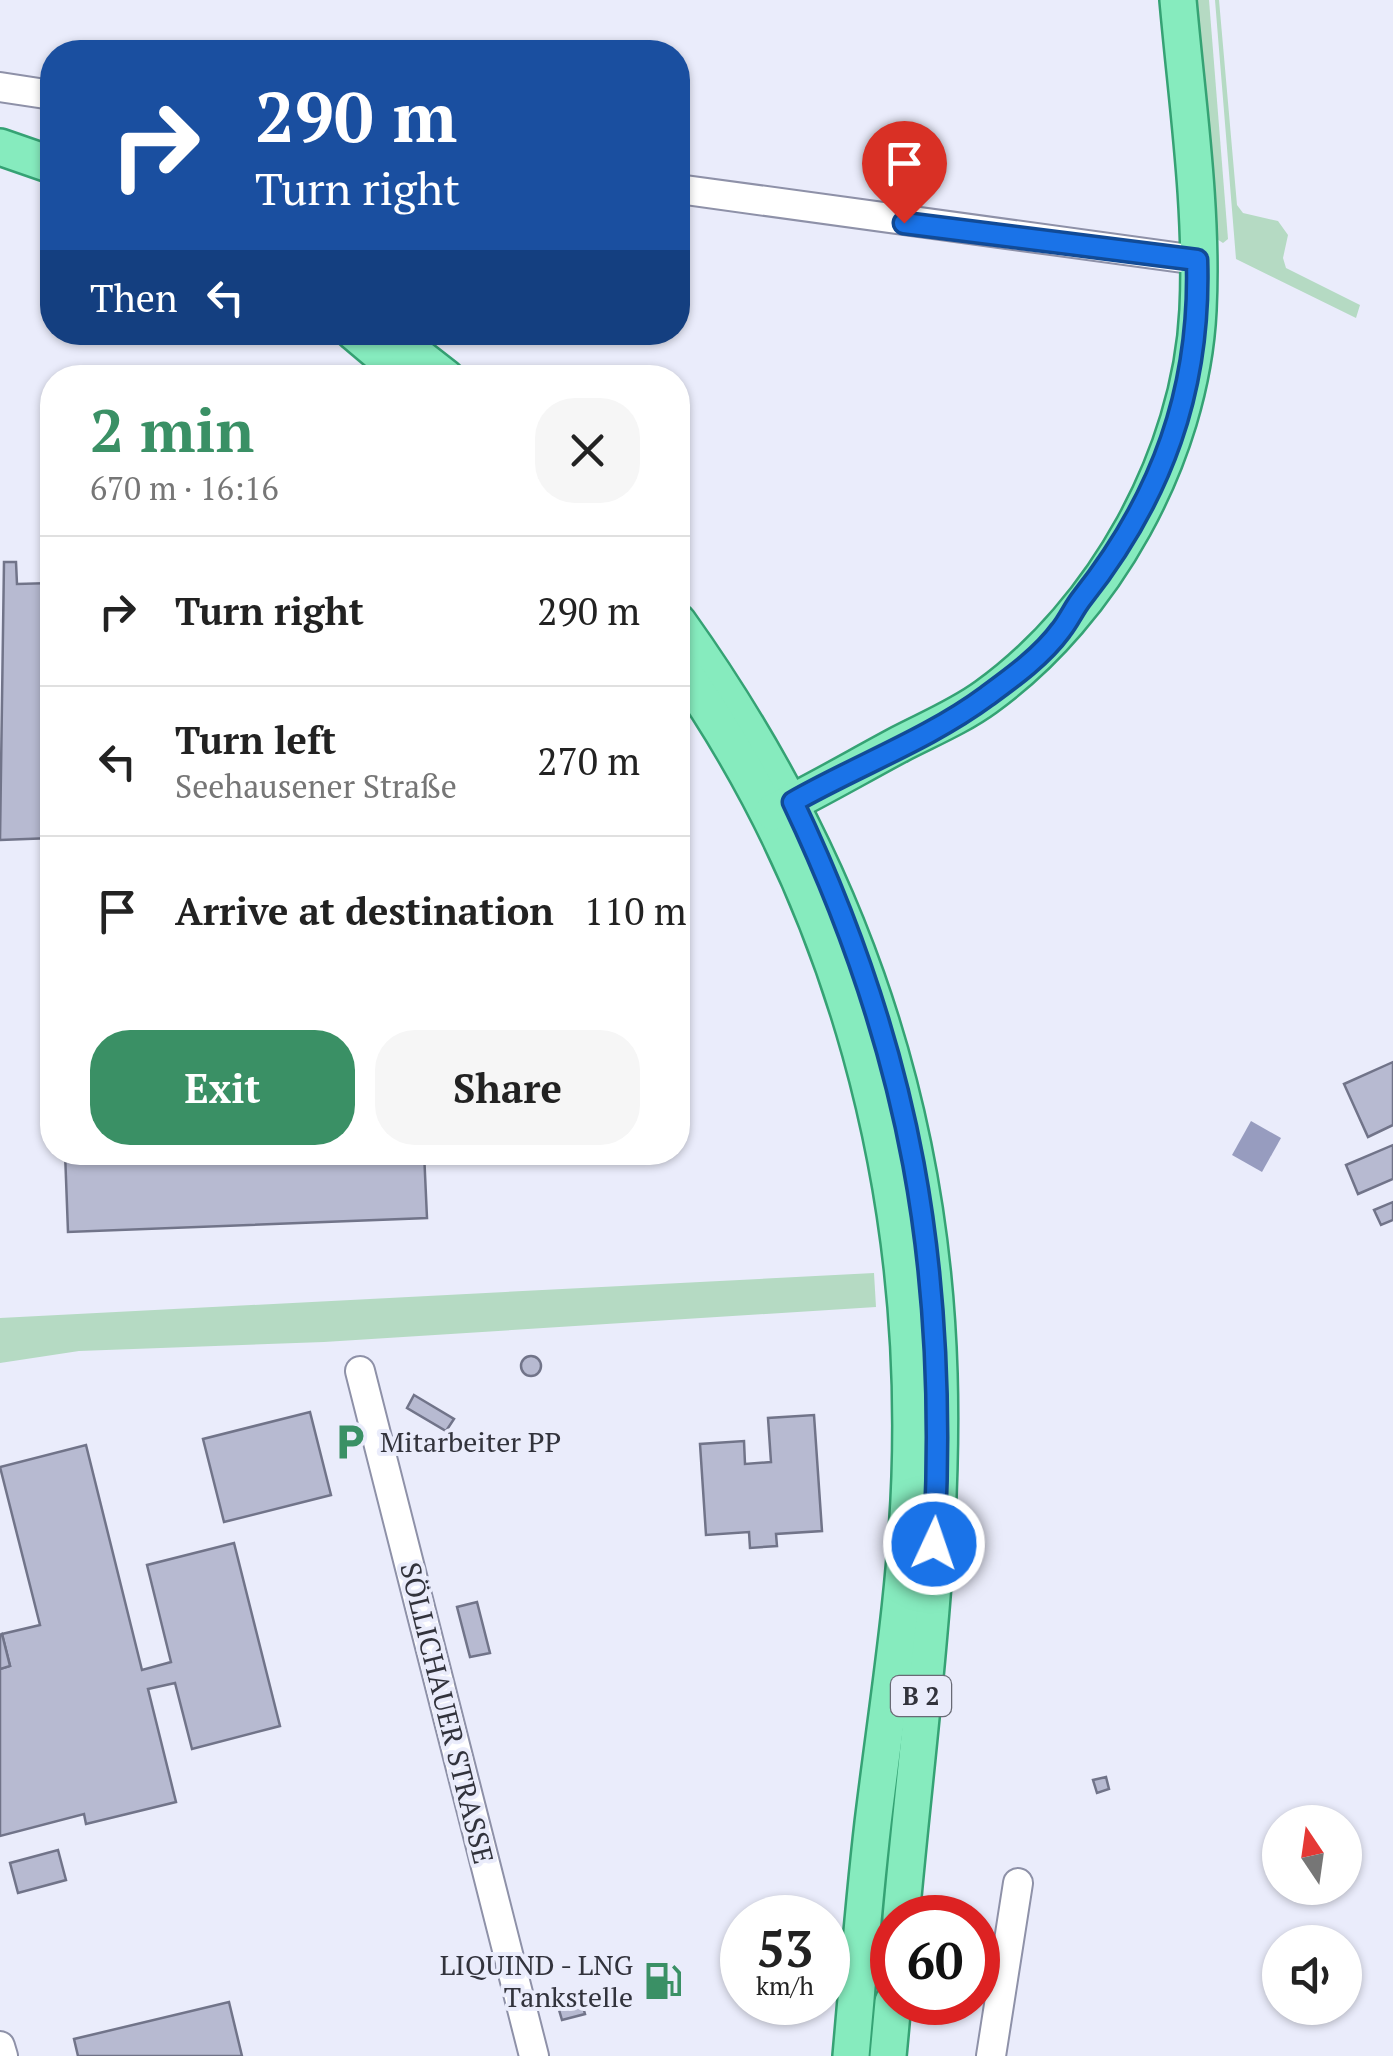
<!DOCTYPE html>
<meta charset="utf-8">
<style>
body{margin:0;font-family:"PT Serif",serif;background:#f6f6f6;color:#222;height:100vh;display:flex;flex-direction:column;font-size:38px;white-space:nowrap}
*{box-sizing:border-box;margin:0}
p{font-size:32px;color:#767676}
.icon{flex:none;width:55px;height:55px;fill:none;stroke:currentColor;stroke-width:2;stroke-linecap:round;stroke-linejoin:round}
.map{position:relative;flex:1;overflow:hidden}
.sheet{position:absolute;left:40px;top:365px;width:650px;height:800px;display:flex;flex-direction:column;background:#fff;border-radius:40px;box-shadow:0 2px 8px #0004}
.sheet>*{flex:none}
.hud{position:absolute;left:40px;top:40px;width:650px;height:305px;border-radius:40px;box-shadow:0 2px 8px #0004;background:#1a4fa0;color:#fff;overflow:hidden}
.needle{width:65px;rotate:347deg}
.buttons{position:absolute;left:1262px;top:1805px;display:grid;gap:20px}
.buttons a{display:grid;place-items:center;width:100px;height:100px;border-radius:50%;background:#fff;box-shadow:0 2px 8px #0004;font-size:50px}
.speed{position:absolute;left:720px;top:1895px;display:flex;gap:20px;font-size:50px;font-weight:700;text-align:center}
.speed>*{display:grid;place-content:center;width:130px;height:130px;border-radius:50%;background:#fff;box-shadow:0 2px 8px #0004;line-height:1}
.speed small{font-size:25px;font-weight:400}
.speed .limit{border:15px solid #d22;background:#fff;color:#111}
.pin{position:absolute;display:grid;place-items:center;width:85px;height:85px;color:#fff;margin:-102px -42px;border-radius:50% 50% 50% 0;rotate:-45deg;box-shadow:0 0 10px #0007}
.pin .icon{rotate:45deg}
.me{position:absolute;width:110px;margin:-55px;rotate:3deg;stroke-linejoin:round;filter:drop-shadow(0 0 8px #0008)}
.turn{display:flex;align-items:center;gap:35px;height:210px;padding:0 50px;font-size:45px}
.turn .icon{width:130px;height:130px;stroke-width:2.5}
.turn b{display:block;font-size:70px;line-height:85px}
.then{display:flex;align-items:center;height:95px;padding:0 50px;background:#0003;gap:20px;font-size:38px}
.round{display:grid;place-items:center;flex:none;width:105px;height:105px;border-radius:40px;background:#f6f6f6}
.head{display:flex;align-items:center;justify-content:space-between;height:170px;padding:0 50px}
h1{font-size:60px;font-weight:600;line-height:75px;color:#3a9065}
.button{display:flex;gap:20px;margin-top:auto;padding:20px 50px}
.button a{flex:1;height:115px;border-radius:40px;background:#3a9065;color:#fff;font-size:40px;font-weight:600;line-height:115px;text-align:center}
.button a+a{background:#f6f6f6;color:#222}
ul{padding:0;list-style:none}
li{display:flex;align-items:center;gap:30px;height:150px;padding:0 50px;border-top:2px solid #e0e0e0}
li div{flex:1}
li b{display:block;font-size:38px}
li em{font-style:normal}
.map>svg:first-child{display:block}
</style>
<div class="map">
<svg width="1393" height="2056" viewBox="0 0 1393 2056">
<rect width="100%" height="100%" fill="#eaecfb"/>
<!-- green -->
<g fill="#b5dac3">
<polygon points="1189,0 1209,0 1228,239 1223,243 1217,239"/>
<polygon points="1215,0 1219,0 1237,205 1243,213 1278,221 1288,235 1283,258 1286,268 1360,305 1356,318 1236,259"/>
<polygon points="874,1273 876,1307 324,1342 79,1351 0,1363 0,1318"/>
</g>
<!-- water -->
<polygon fill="#979cbf" points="1251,1121 1281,1138 1262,1172 1232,1155"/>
<!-- building -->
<g fill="#b7bad1" stroke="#717489" stroke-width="2.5">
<polygon points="4,562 16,562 17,584 52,583 52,838 0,840"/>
<polygon points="1393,1062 1393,1125 1368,1137 1344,1084"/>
<polygon points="1393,1145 1393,1179 1358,1194 1346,1165"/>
<polygon points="65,1152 424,1152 427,1218 68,1232"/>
<polygon points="1393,1202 1393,1220 1381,1225 1374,1210"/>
<circle cx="531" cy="1366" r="10"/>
<polygon points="414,1395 454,1419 446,1431 407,1408"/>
<polygon points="310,1412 331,1495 224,1522 203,1439"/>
<polygon points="814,1415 822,1531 776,1534 777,1546 750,1548 749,1532 706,1535 700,1444 744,1441 745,1464 771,1462 768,1418"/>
<polygon points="86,1445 142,1670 171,1662 147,1565 234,1543 280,1726 192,1749 175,1683 148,1689 176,1802 86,1824 84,1814 0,1836 0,1669 10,1666 2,1634 40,1625 0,1467"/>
<polygon points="477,1602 490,1653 470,1657 457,1607"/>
<polygon points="2,1634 10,1666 0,1669 0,1635"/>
<polygon points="1106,1777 1109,1789 1097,1793 1093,1780"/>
<polygon points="58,1850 66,1880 18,1893 10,1863"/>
<polygon points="580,1996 585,2014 562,2020 557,2003"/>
<polygon points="229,2002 242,2056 78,2056 74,2039"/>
</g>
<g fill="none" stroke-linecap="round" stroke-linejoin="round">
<!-- minor casing -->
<g stroke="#8e91a8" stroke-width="32">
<g id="minor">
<polyline points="0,87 52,95"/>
<polyline points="678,189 1197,260"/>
<polyline points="360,1371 534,2056"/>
<polyline points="0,2046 3,2056"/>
<polyline points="991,2056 1018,1883"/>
</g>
</g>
<!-- major casing -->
<g stroke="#35a274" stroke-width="40">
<g id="major">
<polyline points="0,147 52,165"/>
<polyline points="354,332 399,370"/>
<polyline points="387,332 446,378"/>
<path d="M 678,622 C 840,849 931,1093 939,1374 C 944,1555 917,1738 901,1918"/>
<path d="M 678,664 C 845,901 920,1189 910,1477 C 906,1594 887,1708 873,1823 C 864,1900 858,1978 851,2056"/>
<path d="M 773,812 C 816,791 857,767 900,744 C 929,729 960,716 986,697 C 1104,612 1191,456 1198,310 C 1203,208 1187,102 1178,0"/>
<polyline points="888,2056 893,2002"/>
</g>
</g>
<!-- minor -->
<use href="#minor" stroke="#fff" stroke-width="28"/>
<!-- major -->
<use href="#major" stroke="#86ebbe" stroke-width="35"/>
</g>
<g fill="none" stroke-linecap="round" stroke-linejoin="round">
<!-- route casing -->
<g stroke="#114b97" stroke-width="25">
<path id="route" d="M 904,223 L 1197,260 C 1201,389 1162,497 1082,598 C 1074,608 1069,620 1061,630 C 1042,656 1013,677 987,696 C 929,739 856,766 793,802 C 911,1051 949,1270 934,1544"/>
</g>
<!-- route -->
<use href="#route" stroke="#1a73e8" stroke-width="18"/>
</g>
<!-- icons -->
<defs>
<g id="parking-bare" transform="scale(3)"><path d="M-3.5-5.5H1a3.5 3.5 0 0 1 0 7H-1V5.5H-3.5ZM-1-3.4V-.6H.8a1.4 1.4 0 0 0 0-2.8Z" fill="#3a9065" stroke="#eaecfb" stroke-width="2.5" paint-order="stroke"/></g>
<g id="fuel-bare" transform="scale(3)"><path d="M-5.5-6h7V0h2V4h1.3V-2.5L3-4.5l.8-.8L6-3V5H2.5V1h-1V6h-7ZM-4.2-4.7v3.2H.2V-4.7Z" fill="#3a9065" stroke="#eaecfb" stroke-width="2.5" paint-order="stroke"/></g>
</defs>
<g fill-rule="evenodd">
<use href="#parking-bare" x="350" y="1442"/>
<use href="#fuel-bare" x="663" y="1981"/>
</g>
<g text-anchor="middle" stroke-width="8" stroke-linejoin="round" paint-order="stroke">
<!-- shield labels -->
<rect fill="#eaecfb" stroke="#696a75" stroke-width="2.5" x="891" y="1676" width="60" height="40" rx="8"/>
<g font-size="25" font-weight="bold" fill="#32333c">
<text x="921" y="1705">B 2</text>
</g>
<!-- poi labels -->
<g font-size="28" fill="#32333c" stroke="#eaecfb" text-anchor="start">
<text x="380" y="1452">Mitarbeiter PP</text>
<text x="633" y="1975" text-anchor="end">LIQUIND - LNG<tspan x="633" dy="32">Tankstelle</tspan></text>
</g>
<!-- street labels -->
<g font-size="28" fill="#32333c" stroke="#eaecfb">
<text transform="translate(447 1713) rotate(76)" y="10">SÖLLICHAUER STRASSE</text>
</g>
</g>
</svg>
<div class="buttons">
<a><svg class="needle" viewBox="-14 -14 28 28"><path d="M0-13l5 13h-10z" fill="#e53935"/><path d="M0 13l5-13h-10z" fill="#767676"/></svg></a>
<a><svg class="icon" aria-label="sound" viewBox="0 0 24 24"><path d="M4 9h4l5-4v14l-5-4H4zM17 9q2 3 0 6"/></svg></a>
</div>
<div class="speed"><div>53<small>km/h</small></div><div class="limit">60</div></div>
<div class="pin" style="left:904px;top:223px;background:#d93025"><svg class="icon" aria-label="arrive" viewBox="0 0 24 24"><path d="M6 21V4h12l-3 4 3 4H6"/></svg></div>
<svg class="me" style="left:934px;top:1544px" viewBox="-20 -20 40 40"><circle r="17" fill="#1a73e8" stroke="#fff" stroke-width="3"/><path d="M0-11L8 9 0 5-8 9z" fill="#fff"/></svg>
<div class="hud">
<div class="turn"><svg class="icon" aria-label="right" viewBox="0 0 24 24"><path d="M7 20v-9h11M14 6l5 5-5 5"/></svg><div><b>290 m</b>Turn right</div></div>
<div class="then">Then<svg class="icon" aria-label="left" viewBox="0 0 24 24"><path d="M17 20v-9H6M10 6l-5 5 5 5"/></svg></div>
</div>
<section class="sheet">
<div class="head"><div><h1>2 min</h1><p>670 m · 16:16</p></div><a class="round"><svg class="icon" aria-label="close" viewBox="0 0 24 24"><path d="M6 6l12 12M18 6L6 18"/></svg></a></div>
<ul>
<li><svg class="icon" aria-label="right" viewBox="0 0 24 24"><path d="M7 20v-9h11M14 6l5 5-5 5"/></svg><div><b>Turn right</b></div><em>290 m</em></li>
<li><svg class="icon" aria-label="left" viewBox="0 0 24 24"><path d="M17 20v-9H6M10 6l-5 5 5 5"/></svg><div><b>Turn left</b><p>Seehausener Straße</p></div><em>270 m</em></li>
<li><svg class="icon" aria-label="arrive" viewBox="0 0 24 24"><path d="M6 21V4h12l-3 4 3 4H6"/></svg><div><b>Arrive at destination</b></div><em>110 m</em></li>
</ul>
<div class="button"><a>Exit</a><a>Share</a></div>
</section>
</div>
